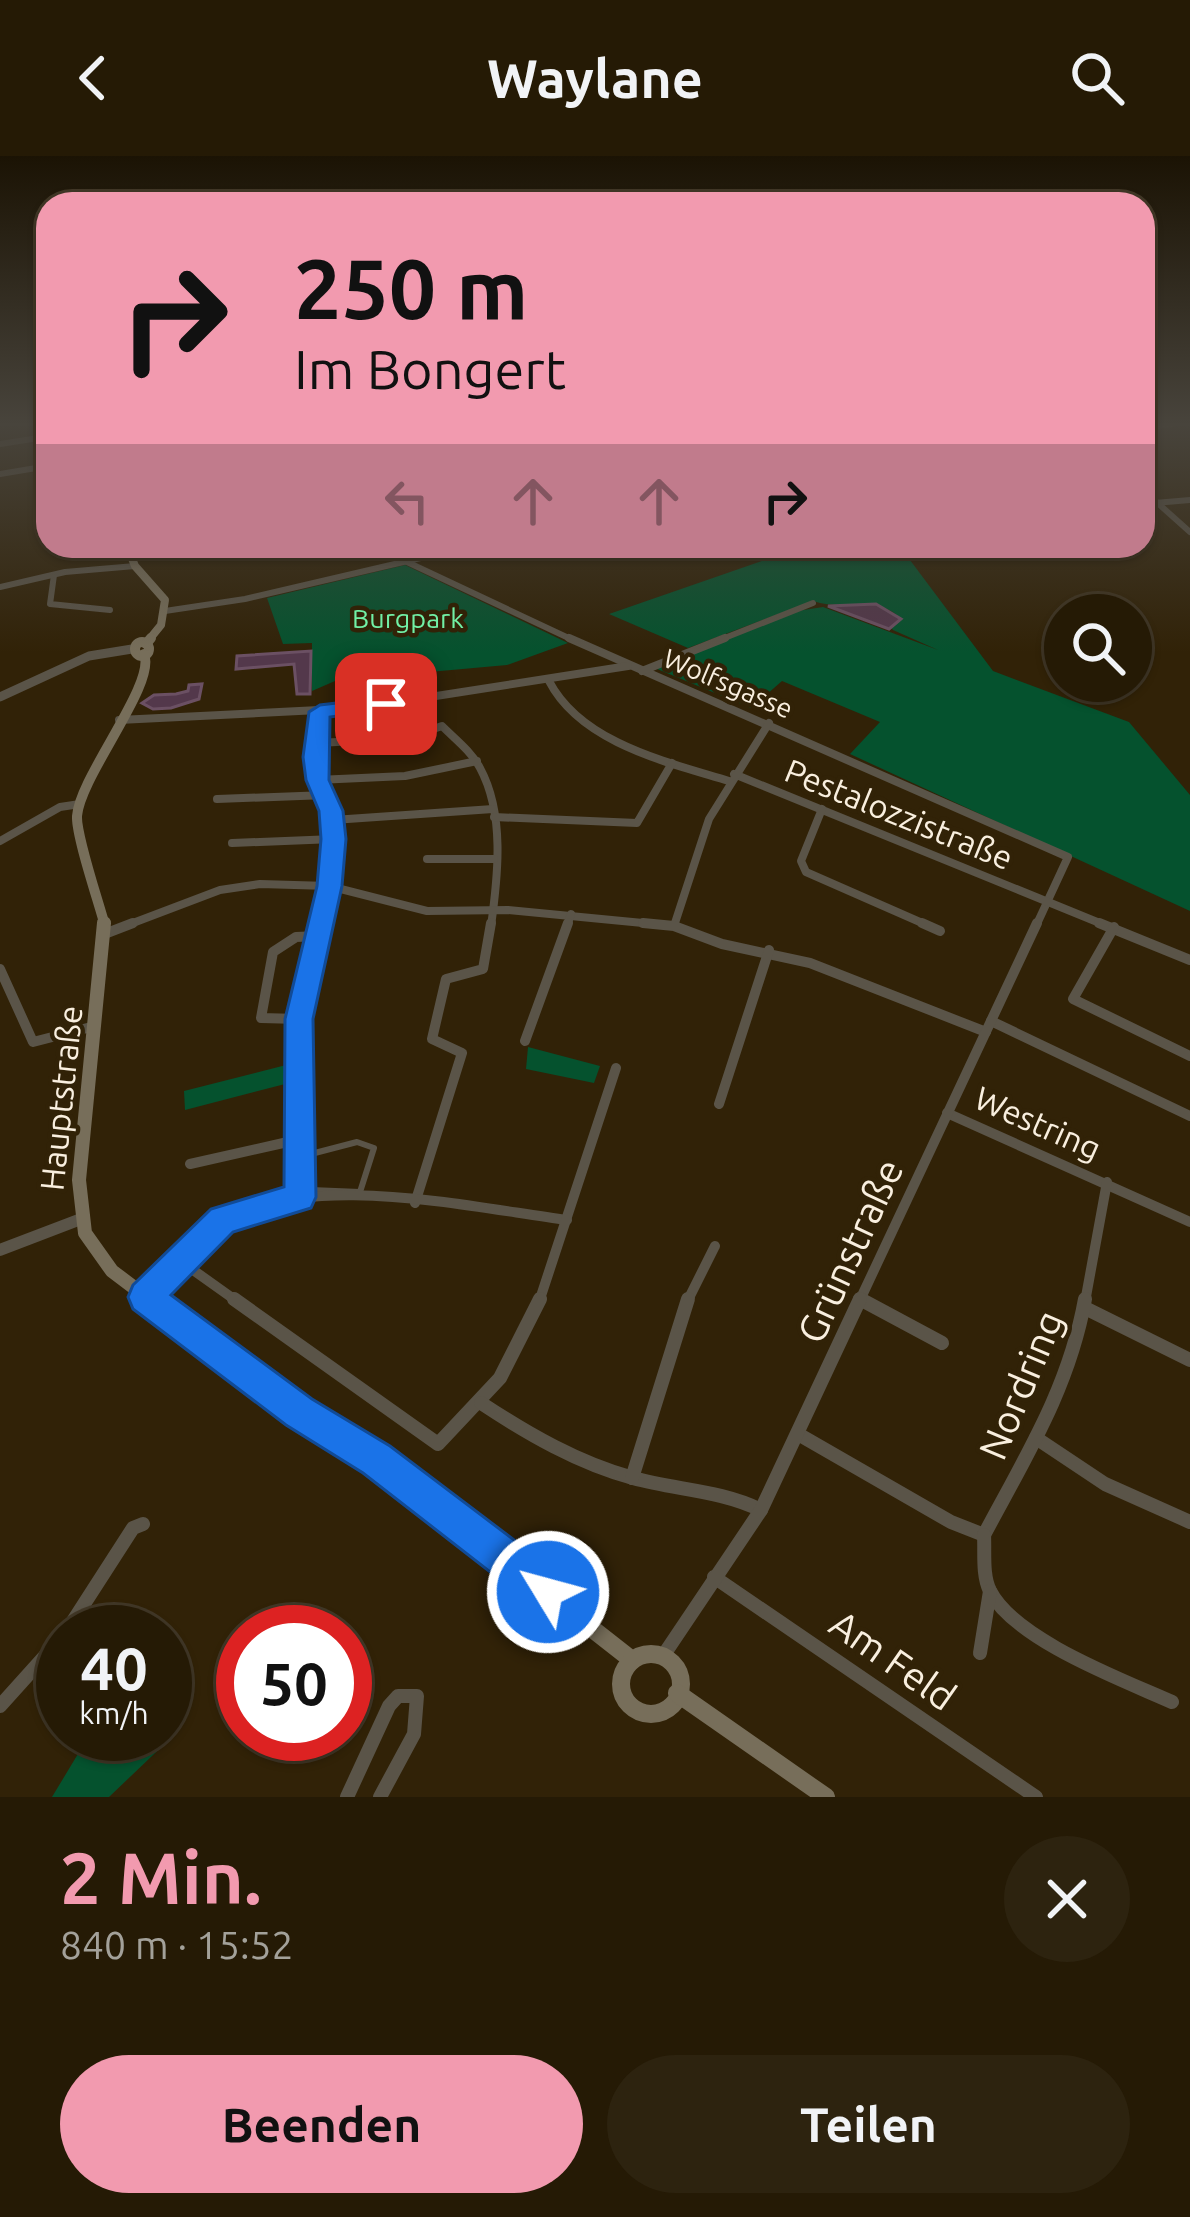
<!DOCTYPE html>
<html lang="de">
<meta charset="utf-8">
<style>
body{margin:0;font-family:Ubuntu,sans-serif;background:#2d230f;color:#f1f3f6;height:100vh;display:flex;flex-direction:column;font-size:45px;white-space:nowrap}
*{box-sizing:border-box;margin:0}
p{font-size:39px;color:#a3a19a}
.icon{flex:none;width:66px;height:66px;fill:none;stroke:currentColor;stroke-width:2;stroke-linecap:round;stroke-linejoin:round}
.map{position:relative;height:1641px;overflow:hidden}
.sheet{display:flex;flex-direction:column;background:#251a05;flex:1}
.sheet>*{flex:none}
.guide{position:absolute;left:36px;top:36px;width:1119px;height:366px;border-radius:36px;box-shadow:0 3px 9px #0004,0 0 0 3px #423827;background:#f29aaf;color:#111;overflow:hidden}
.controls{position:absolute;left:1044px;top:438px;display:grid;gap:24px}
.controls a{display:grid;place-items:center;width:108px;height:108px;border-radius:50%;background:#251a05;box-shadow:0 3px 9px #0004,0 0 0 3px #423827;font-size:60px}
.speed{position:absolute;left:36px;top:1449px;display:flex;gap:24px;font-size:60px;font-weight:700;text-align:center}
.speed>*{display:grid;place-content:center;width:156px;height:156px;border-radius:50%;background:#251a05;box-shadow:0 3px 9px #0004,0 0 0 3px #423827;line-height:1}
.speed small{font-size:30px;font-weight:400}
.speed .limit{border:18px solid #d22;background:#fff;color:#111}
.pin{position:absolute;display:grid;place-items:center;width:102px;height:102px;color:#fff;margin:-51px;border-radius:24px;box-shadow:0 6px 18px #0006}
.me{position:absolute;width:132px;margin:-66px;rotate:307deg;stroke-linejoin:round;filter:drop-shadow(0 0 9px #0008)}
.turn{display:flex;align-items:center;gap:42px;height:252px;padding:0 60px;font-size:54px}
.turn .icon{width:156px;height:156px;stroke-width:2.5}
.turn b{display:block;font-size:84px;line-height:102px}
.lanes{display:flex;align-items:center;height:114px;padding:0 60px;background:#0003;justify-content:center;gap:60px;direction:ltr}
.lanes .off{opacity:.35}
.round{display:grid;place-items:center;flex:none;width:126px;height:126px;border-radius:63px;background:#2d230f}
.head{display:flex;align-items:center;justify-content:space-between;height:204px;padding:0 60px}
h1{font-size:72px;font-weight:700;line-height:90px;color:#f29aaf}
.cta{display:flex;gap:24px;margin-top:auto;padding:24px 60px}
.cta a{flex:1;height:138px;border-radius:72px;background:#f29aaf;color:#111;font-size:48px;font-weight:700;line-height:138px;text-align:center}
.cta a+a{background:#2d230f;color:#f1f3f6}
header{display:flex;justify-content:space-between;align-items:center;height:156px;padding:0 60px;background:#251a05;font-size:54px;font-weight:700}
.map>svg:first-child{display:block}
</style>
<header><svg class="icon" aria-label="back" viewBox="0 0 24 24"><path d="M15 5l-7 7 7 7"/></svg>Waylane<svg class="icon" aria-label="search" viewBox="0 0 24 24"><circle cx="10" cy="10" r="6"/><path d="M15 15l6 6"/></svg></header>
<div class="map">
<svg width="1190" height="1641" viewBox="0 0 1190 1641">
<rect width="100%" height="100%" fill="#312207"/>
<!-- green -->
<g fill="#05522e">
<path d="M 784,390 L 873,390 L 882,402 L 907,400 L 993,515 L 1129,566 L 1190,639 L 1190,755 L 850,598 L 880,566 L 782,525 L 751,552 L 650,510 L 797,455 L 823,451 L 938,494 L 893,474 L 889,469 L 901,463 C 878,438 843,456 813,445 L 688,492 L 609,458 L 785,397 Z"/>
<polygon points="405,409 568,487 507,509 407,518 406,530 391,531 386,508 336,515 335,525 312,535 312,487 283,488 267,442"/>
<polygon points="528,891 600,910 594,927 526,913"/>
<polygon points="290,908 289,927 185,954 184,935"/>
<polygon points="165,1574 174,1579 109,1641 52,1641 90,1578 165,1578"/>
</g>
<!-- building -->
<g fill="#53384b" stroke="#6b5063" stroke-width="3">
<polygon points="876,448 901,463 889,473 828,450"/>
<polygon points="311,495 310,538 297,538 294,508 236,513 237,500"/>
<polygon points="202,528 199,543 171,552 153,553 142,547 154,539 176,538 188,535 189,529"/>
</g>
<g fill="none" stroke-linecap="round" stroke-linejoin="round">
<!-- pedestrian -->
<polygon stroke="#5a5448" stroke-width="6" points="357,986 374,992 360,1036 311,1034 311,998"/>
<!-- minor-far3 -->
<g stroke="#5a5448" stroke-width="6">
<polyline points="0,288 45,281 38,273"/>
<polyline points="0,318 48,310"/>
<polyline points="1143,334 1190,376"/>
<polyline points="1143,348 1190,344"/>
<polyline points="373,390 575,485"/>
<polyline points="54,419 50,448 110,454"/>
<polyline points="0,431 65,416 135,410"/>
<polyline points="717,485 813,447"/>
</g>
<!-- minor-far2 -->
<g stroke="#5a5448" stroke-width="8">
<polyline points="569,482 1068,701 1036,770"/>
<polyline points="642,515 725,482"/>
<path d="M 549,525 C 581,587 667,606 729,625"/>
<polyline points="119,564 359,552 628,510"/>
<path d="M 315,587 L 404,583 L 442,570 C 455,583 471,595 480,612 C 505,658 498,720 491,770"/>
<polyline points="734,618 1107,770"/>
<polyline points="317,624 405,620 477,605"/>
<polyline points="217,643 327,639"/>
<polyline points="822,653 801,705 806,716 929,770"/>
<polyline points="494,661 637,667 672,607"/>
<polyline points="333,664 493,653"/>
<polyline points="0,685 60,651 80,648"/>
<polyline points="232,687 334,683"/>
<polyline points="427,703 494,703"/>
<polyline points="125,770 220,734 260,728 329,730 427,755 508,754 674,770"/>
<polyline points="320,770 334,683 331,655 317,624 320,555"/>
<polyline points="567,770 571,758"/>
<polyline points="674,770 709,663 769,567"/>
</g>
<!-- minor-far1 -->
<g stroke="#5a5448" stroke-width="10">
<polyline points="643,767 674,770 722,788 810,807 986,876"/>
<polyline points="922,767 940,775"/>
<polyline points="1099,767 1190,804"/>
<polyline points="1114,771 1073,843 1190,900"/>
<polyline points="107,777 133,767"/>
<polyline points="0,813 33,886 95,870"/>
<polyline points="299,863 261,862 273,796 296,781 318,780"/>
<polyline points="991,865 1190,960"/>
<polyline points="525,885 568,767"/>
<polyline points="719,948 769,794"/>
<polyline points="947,957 1190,1066"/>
<polyline points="190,1008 301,983"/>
<polyline points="300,1041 299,863 321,767"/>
<polyline points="415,1047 462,897 432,883 446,823 483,813 491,767"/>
<polyline points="179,1104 238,1146"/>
<path d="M 145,1141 C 165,1118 183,1090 209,1073 C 298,1011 467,1051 567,1064"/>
<polyline points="860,1143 866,1146"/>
<polyline points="539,1146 616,912"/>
<polyline points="687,1146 715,1090"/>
<polyline points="859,1146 1037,767"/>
<polyline points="1085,1146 1107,1026"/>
</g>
<!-- minor -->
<g stroke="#5a5448" stroke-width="14">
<polyline points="234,1143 438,1288 500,1222 540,1143"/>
<polyline points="860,1143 942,1187"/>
<polyline points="1087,1153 1190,1204"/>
<path d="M 481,1247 C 528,1278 578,1307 633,1322 C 676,1334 720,1334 761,1354"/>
<polyline points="798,1278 951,1366 984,1379"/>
<polyline points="1036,1282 1105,1328 1190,1366"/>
<polyline points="632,1322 688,1143"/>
<path d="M 984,1379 C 1026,1300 1069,1232 1085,1143"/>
<path d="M 984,1379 C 985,1396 982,1419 990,1435 C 1015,1484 1123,1524 1172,1546"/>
<polyline points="714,1421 1036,1641"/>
<polyline points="66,1476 133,1372 143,1368"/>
<polyline points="980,1497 990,1435"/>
<polyline points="663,1500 761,1354 860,1143"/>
<polyline points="0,1550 63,1480"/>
<polyline points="347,1641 389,1550 398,1540 417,1540 414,1578 380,1641"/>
</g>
<!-- tertiary-far2 -->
<g stroke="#5a5448" stroke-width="6">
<polyline points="1143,272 1177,267"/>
<polyline points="165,455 245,443 472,390"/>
</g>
<!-- tertiary-far1 -->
<polyline stroke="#5a5448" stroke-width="9" points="0,541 89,500 132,493"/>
<!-- tertiary -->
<polyline stroke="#5a5448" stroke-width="12" points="0,1094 81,1063"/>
<!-- secondary-far3 -->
<polyline stroke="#776e5a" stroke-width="8" points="127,390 135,410 165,444 161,469 148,485"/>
<!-- secondary-far2 -->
<g stroke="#776e5a" stroke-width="10">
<circle cx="142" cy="493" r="7"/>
<polyline points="146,488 151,482"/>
<path d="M 105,770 C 99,747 76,680 77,660 C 80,620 157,527 144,498"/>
</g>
<!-- secondary-far1 -->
<polyline stroke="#776e5a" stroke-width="14" points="104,767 79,1024 85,1077 112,1115 153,1146"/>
<!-- secondary -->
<g stroke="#776e5a" stroke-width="18">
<polyline points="149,1143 299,1256 377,1304 632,1504"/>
<circle cx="651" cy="1528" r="30"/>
<polyline points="677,1537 826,1641"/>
</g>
</g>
<!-- sky -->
<linearGradient id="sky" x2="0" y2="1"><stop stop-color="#1b1304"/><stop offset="0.54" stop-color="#48443c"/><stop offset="1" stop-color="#48443c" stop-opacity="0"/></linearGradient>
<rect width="1190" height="497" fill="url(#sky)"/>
<!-- route -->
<polygon fill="#1a73e8" stroke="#114b97" stroke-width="3" points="386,541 397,548 394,552 330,561 329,624 343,655 346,683 342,730 313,863 316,1041 311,1052 233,1076 171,1139 312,1243 390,1290 563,1421 569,1436 563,1450 548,1456 534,1450 363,1317 286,1269 133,1153 128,1141 133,1129 211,1053 284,1031 285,863 317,730 321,683 319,655 306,624 303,601 309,556 320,549"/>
<g text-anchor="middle" stroke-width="9" stroke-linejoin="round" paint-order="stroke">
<!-- far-park labels -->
<g font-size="27" fill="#71f0a6" stroke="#312207">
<text x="408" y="472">Burgpark</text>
</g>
<!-- far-street labels -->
<g font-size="27" fill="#f9efdf" stroke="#312207">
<text transform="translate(728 528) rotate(23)" y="9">Wolfsgasse</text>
</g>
<!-- street labels -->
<g font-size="33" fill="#f9efdf" stroke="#312207">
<text transform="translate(899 658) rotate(22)" y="12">Pestalozzistraße</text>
<text transform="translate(61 942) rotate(-84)" y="12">Hauptstraße</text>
<text transform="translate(1038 967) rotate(24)" y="12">Westring</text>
</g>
<!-- near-street labels -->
<g font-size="39" fill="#f9efdf" stroke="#312207">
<text transform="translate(850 1095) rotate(-65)" y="14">Grünstraße</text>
<text transform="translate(1021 1229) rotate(-67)" y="14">Nordring</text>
<text transform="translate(893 1504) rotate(35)" y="14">Am Feld</text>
</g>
</g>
</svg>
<div class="controls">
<a><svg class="icon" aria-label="search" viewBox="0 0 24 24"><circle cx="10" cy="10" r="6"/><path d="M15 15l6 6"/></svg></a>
</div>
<div class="speed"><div>40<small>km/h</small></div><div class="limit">50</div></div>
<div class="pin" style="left:386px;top:548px;background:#d93025"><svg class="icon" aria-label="arrive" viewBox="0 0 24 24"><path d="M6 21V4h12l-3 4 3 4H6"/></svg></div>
<svg class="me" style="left:548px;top:1436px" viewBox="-20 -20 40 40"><circle r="17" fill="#1a73e8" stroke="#fff" stroke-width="3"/><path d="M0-11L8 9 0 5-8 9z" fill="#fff"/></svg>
<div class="guide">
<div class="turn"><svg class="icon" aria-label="right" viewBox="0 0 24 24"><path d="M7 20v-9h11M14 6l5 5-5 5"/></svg><div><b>250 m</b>Im Bongert</div></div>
<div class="lanes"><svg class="icon off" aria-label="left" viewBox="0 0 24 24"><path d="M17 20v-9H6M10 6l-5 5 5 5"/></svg><svg class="icon off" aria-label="ahead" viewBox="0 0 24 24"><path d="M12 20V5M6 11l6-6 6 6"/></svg><svg class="icon off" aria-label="ahead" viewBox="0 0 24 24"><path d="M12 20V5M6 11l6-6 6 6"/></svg><svg class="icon" aria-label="right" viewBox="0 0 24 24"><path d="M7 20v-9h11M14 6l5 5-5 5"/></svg></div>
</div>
</div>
<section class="sheet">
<div class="head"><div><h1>2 Min.</h1><p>840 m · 15:52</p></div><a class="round"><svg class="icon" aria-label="close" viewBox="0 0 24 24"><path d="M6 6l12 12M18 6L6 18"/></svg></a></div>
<div class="cta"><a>Beenden</a><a>Teilen</a></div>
</section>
